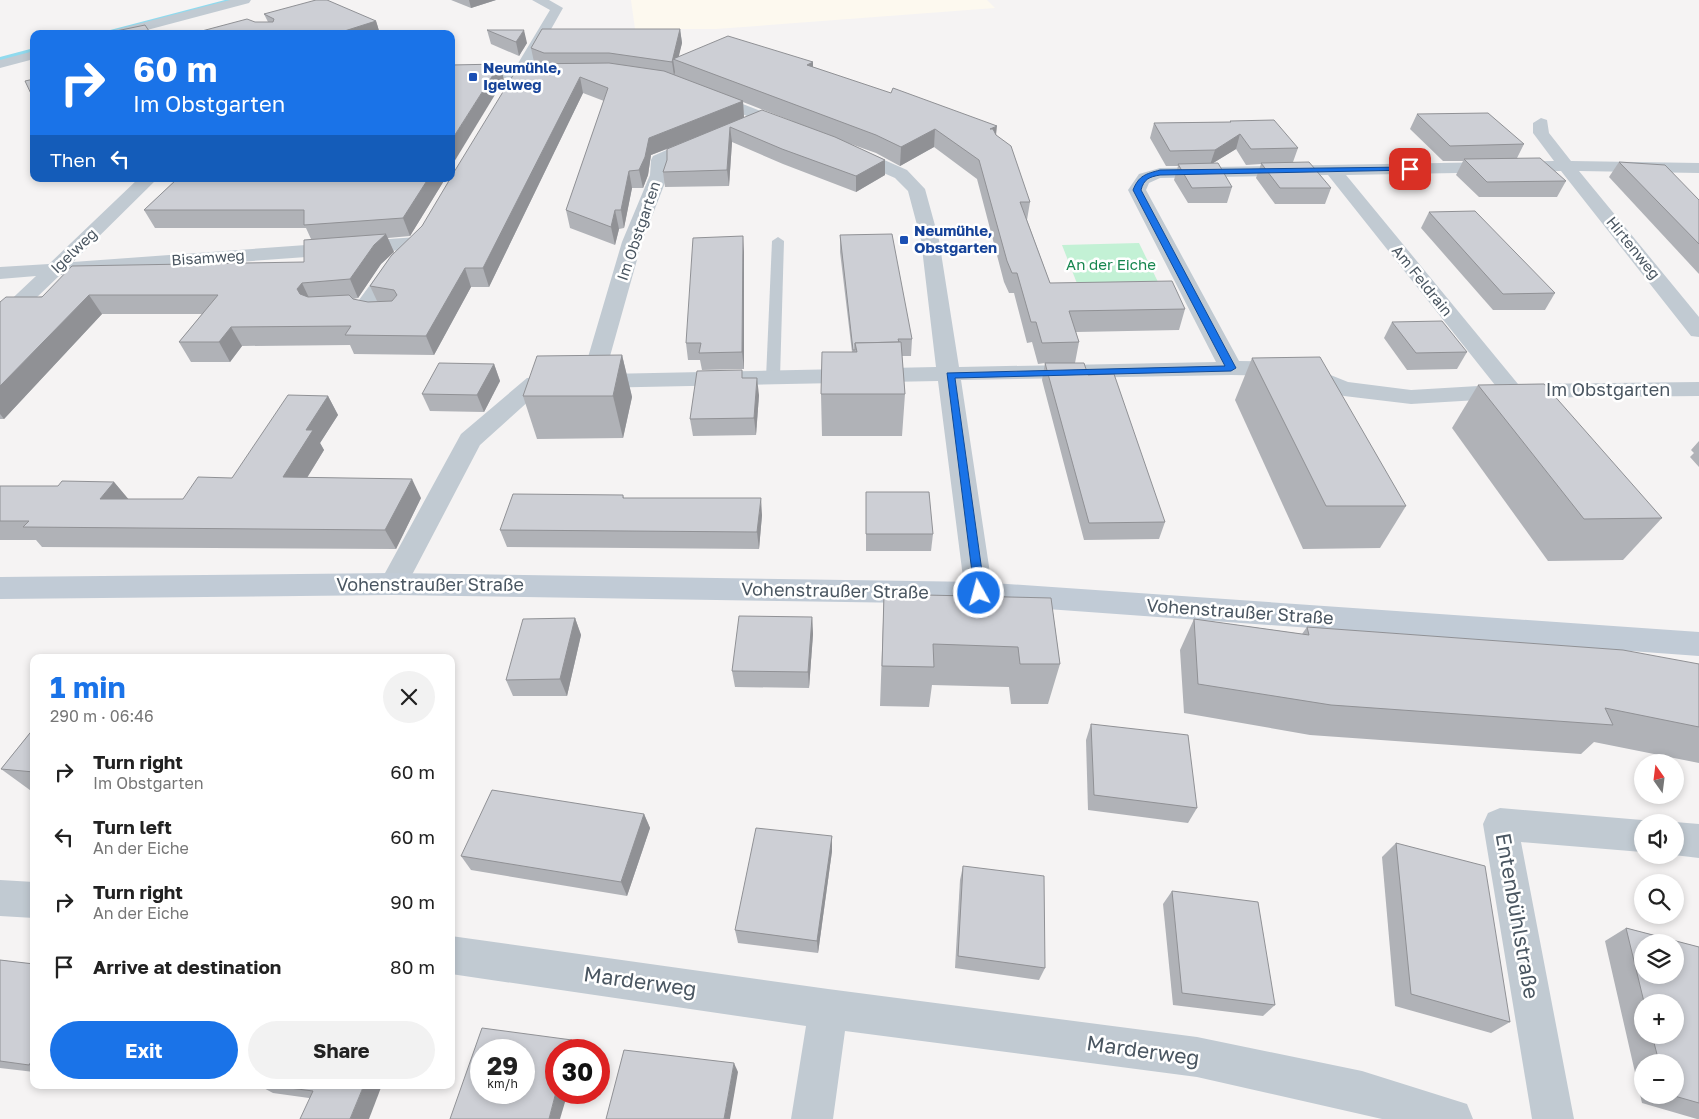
<!DOCTYPE html>
<meta charset="utf-8">
<style>
body{margin:0;font-family:"Golos Text",sans-serif;background:#f2f2f2;color:#222;height:100vh;display:flex;flex-direction:column;font-size:19px;white-space:nowrap}
*{box-sizing:border-box;margin:0}
p{font-size:16px;color:#767676}
.icon{flex:none;width:28px;height:28px;fill:none;stroke:currentColor;stroke-width:2;stroke-linecap:round;stroke-linejoin:round}
.map{position:relative;flex:1;overflow:hidden}
.details{position:absolute;left:30px;top:654px;width:425px;height:435px;display:flex;flex-direction:column;background:#fff;border-radius:10px;box-shadow:0 2px 8px #0003}
.details>*{flex:none}
.banner{position:absolute;left:30px;top:30px;width:425px;height:152px;border-radius:10px;box-shadow:0 2px 8px #0003;background:#1a73e8;color:#fff;overflow:hidden}
.needle{width:32px;rotate:346deg}
.fabs{position:absolute;left:1634px;top:754px;display:grid;gap:10px}
.fabs a{display:grid;place-items:center;width:50px;height:50px;border-radius:50%;background:#fff;box-shadow:0 2px 8px #0003;font-size:25px}
.speed{position:absolute;left:470px;top:1039px;display:flex;gap:10px;font-size:25px;font-weight:700;text-align:center}
.speed>*{display:grid;place-content:center;width:65px;height:65px;border-radius:50%;background:#fff;box-shadow:0 2px 8px #0003;line-height:1}
.speed small{font-size:12px;font-weight:400}
.speed .limit{border:8px solid #d22;background:#fff;color:#111}
.pin{position:absolute;display:grid;place-items:center;width:42px;height:42px;color:#fff;margin:-21px;border-radius:10px;box-shadow:0 2px 8px #0006}
.me{position:absolute;width:55px;margin:-28px;rotate:353deg;stroke-linejoin:round;filter:drop-shadow(0 0 4px #0008)}
.turn{display:flex;align-items:center;gap:18px;height:105px;padding:0 20px;font-size:22px}
.turn .icon{width:65px;height:65px;stroke-width:2.5}
.turn b{display:block;font-size:35px;line-height:42px}
.then{display:flex;align-items:center;height:48px;padding:0 20px;background:#0003;gap:10px;font-size:19px}
.round{display:grid;place-items:center;flex:none;width:52px;height:52px;border-radius:26px;background:#f2f2f2}
.head{display:flex;align-items:center;justify-content:space-between;height:85px;padding:0 20px}
h1{font-size:30px;font-weight:700;line-height:38px;color:#1a73e8}
.action{display:flex;gap:10px;margin-top:auto;padding:10px 20px}
.action a{flex:1;height:58px;border-radius:30px;background:#1a73e8;color:#fff;font-size:20px;font-weight:700;line-height:58px;text-align:center}
.action a+a{background:#f2f2f2;color:#222}
ul{padding:0;list-style:none}
li{display:flex;align-items:center;gap:15px;height:65px;padding:0 20px}
li div{flex:1}
li b{display:block;font-size:19px}
li em{font-style:normal}
.map>svg:first-child{display:block}
</style>
<div class="map">
<svg width="1699" height="1119" viewBox="0 0 1699 1119">
<rect width="100%" height="100%" fill="#f5f3f3"/>
<!-- commercial -->
<polygon fill="#fdf9ef" points="631,0 987,0 995,8 716,29 635,29"/>
<!-- green -->
<polygon fill="#c3f1d5" points="1139,243 1159,284 1078,286 1062,245"/>
<g fill="none" stroke-linecap="round" stroke-linejoin="round">
<!-- stream -->
<g fill="#90daee" fill-rule="evenodd">
<polygon points="225,0 234,0 105,34 95,34"/>
<polygon points="34,48 34,52 0,61 0,57"/>
</g>
<!-- service -->
<polygon fill="#c1cad2" fill-rule="evenodd" points="778,237 784,241 780,378 773,382 766,378 772,241"/>
<!-- minor -->
<g fill="#c1cad2" fill-rule="evenodd">
<polygon points="230,0 251,0 249,3 132,34 109,34 111,31"/>
<polygon points="532,0 549,0 563,8 528,70 557,71 559,74 557,77 523,78 515,91 510,92 503,88 508,78 451,78 451,70 514,70 550,10"/>
<polygon points="34,51 34,59 0,68 0,60"/>
<polygon points="709,91 794,124 796,127 788,132 782,130 704,99 701,96 704,93"/>
<path d="M 1541,118 L 1547,120 L 1549,133 L 1571,161 L 1699,163 L 1699,173 L 1579,171 L 1699,317 L 1699,337 L 1691,336 L 1561,171 L 1346,175 L 1518,384 L 1699,382 L 1699,396 L 1512,398 L 1411,404 L 1344,396 L 1294,376 L 1231,375 L 961,380 L 993,593 L 989,601 L 979,604 L 969,601 L 965,593 L 938,381 L 592,388 L 584,386 L 581,381 L 622,242 L 650,175 L 651,160 L 653,156 L 694,138 L 706,138 L 708,141 L 706,144 L 667,162 L 668,175 L 642,242 L 605,374 L 936,367 L 921,240 L 908,191 L 895,178 L 845,156 L 843,152 L 845,148 L 857,148 L 907,170 L 925,189 L 939,240 L 959,367 L 1216,362 L 1128,190 L 1139,174 L 1160,168 L 1554,161 L 1533,133 L 1533,123 ZM 1328,175 L 1495,385 L 1411,390 L 1348,382 L 1298,362 L 1239,361 L 1146,190 L 1149,183 L 1160,178 Z"/>
<polygon points="138,179 157,179 73,262 417,237 424,239 427,243 424,247 417,249 60,275 7,326 0,328 0,310 36,276 0,279 0,267 49,264"/>
<polygon points="396,257 403,259 406,263 372,310 333,313 326,311 323,307 326,303 359,300 389,259"/>
<polygon points="558,375 566,377 569,382 566,387 541,390 480,445 403,592 393,595 383,592 379,584 461,434 527,378"/>
<polygon points="1500,808 1642,820 1650,822 1642,822 1642,852 1521,842 1574,1119 1532,1119 1483,824 1488,813"/>
<polygon points="1675,822 1699,824 1699,858 1674,855"/>
<polygon points="0,880 34,882 34,918 0,916"/>
<polygon points="451,936 828,989 1197,1037 1362,1071 1467,1104 1473,1119 1382,1119 1197,1077 845,1031 833,1119 791,1119 806,1026 451,974"/>
</g>
<!-- secondary -->
<polygon fill="#c1cbd6" fill-rule="evenodd" points="393,573 979,582 1699,632 1699,656 979,604 393,595 0,599 0,577"/>
</g>
<!-- wall -->
<g fill="#b0b2b7" fill-rule="evenodd">
<polygon points="451,0 496,0 471,8"/>
<polygon points="264,14 376,21 380,34 198,34 198,32 255,22 268,22"/>
<path d="M 680,29 L 682,43 L 678,57 L 813,62 L 813,67 L 996,135 L 1030,202 L 1027,220 L 1050,283 L 1185,309 L 1179,330 L 1076,332 L 1079,342 L 1075,363 L 1088,375 L 1165,522 L 1159,539 L 1084,540 L 1042,380 L 1045,363 L 1038,364 L 1032,342 L 1027,343 L 1014,293 L 1009,293 L 1004,282 L 977,179 L 934,147 L 900,166 L 876,153 L 848,143 L 885,160 L 885,175 L 856,192 L 783,164 L 732,142 L 729,186 L 665,187 L 663,172 L 667,160 L 667,149 L 651,155 L 648,175 L 643,188 L 632,188 L 624,228 L 619,229 L 615,245 L 570,228 L 566,210 L 604,101 L 583,93 L 489,287 L 471,287 L 434,355 L 354,354 L 350,345 L 242,346 L 230,362 L 191,362 L 179,342 L 202,314 L 102,314 L 4,419 L 0,419 L 0,302 L 304,262 L 311,239 L 306,228 L 155,228 L 144,210 L 177,179 L 445,179 L 410,236 L 388,238 L 394,252 L 381,264 L 358,298 L 353,299 L 368,302 L 377,301 L 370,286 L 422,226 L 539,64 L 534,62 L 531,48 ZM 743,102 L 792,121 L 744,118 Z"/>
<polygon points="487,30 527,43 519,56 491,44"/>
<polygon points="1417,114 1524,144 1517,158 1566,181 1557,197 1479,197 1456,175 1463,161 1443,161 1410,129"/>
<polygon points="1230,121 1298,148 1293,162 1331,188 1325,204 1275,204 1256,178 1261,164 1246,165 1236,149 1213,163 1232,187 1227,203 1188,203 1174,180 1178,166 1166,166 1150,138 1154,123 1230,122"/>
<polygon points="1619,162 1699,200 1699,274 1609,177"/>
<polygon points="1429,212 1555,293 1545,310 1493,310 1421,228"/>
<polygon points="840,235 912,339 911,356 902,356 905,394 902,436 822,436 821,394 852,352 840,252"/>
<polygon points="744,252 744,369 702,370 700,360 688,360 686,343"/>
<polygon points="1392,322 1467,352 1457,369 1407,370 1384,338"/>
<polygon points="622,355 632,397 623,438 537,439 523,396"/>
<polygon points="1252,358 1406,506 1380,548 1303,549 1235,400"/>
<polygon points="494,364 500,381 484,412 430,411 422,394"/>
<polygon points="1478,385 1662,518 1623,560 1548,561 1452,428"/>
<polygon points="759,395 756,435 693,436 690,419"/>
<polygon points="328,396 338,415 320,443 324,450 307,478 421,498 396,549 42,547 36,540 0,540 0,486 58,486 114,482 128,499 183,499 232,478"/>
<polygon points="1699,441 1699,467 1690,457 1694,453 1691,450"/>
<polygon points="866,492 933,534 931,551 866,551"/>
<polygon points="623,495 624,498 762,515 759,549 507,547 500,530"/>
<polygon points="884,594 1051,598 1060,664 1048,704 1011,704 1009,687 932,685 929,707 880,706"/>
<polygon points="812,617 813,634 809,688 735,687 732,671"/>
<polygon points="575,618 581,635 567,696 513,696 506,680"/>
<polygon points="1194,619 1302,634 1307,627 1699,664 1699,763 1594,742 1581,754 1310,735 1184,713 1180,650"/>
<polygon points="1091,724 1197,808 1188,823 1088,810 1086,740"/>
<polygon points="34,728 34,793 1,769"/>
<polygon points="644,814 650,828 627,896 471,870 461,856"/>
<polygon points="832,836 832,851 818,953 738,943 735,930"/>
<polygon points="1396,843 1510,1022 1491,1033 1395,1006 1382,857"/>
<polygon points="963,866 1045,968 1039,980 955,968 960,880"/>
<polygon points="1172,891 1275,1005 1263,1016 1173,1005 1163,904"/>
<path d="M 1626,928 L 1699,947 L 1699,1119 L 1697,1119 L 1642,1103 L 1605,941 ZM 1642,1002 L 1675,1002 L 1675,1035 L 1642,1035 ZM 1642,1062 L 1675,1062 L 1675,1095 L 1642,1095 Z"/>
<polygon points="0,960 34,964 34,1072 0,1068"/>
<polygon points="258,1085 382,1085 309,1098 273,1093"/>
</g>
<!-- shaded-wall -->
<g fill="#909195">
<polygon points="469,0 496,0 471,8"/>
<polygon points="376,21 380,34 335,34"/>
<polygon points="680,29 682,43 678,60 673,59 675,72 674,76 672,62"/>
<polygon points="524,30 527,43 519,56 516,42"/>
<polygon points="813,62 813,80 807,65"/>
<polygon points="500,64 504,80 451,167 451,141"/>
<polygon points="580,77 583,93 489,287 483,268"/>
<polygon points="743,101 744,118 651,155 648,175 643,188 639,170 649,138"/>
<polygon points="997,126 995,144 990,129"/>
<polygon points="730,127 732,142 729,186 727,170"/>
<polygon points="935,129 934,147 900,166 901,147"/>
<polygon points="1240,134 1236,149 1210,165 1215,150"/>
<polygon points="885,160 885,175 856,192 856,176"/>
<polygon points="629,171 632,188 624,228 621,210"/>
<polygon points="428,179 445,179 410,236 403,218"/>
<polygon points="615,210 619,229 615,245 611,227"/>
<polygon points="386,234 394,252 381,264 358,298 350,279 374,245"/>
<polygon points="743,236 744,252 744,369 742,352"/>
<polygon points="465,268 471,287 434,355 426,336"/>
<polygon points="302,283 311,302 306,308 297,289"/>
<polygon points="89,295 102,314 4,419 0,414 0,386"/>
<polygon points="231,327 242,346 230,362 219,342"/>
<polygon points="622,355 632,397 623,438 613,396"/>
<polygon points="494,364 500,381 484,412 477,395"/>
<polygon points="757,378 759,395 756,435 754,418"/>
<polygon points="328,396 338,415 320,443 324,450 295,497 283,477 306,430"/>
<polygon points="412,479 421,498 396,549 385,530"/>
<polygon points="114,482 130,501 100,499"/>
<polygon points="761,498 762,515 759,549 757,532"/>
<polygon points="812,617 813,634 809,688 808,672"/>
<polygon points="575,618 581,635 567,696 560,679"/>
<polygon points="644,814 650,828 627,896 621,882"/>
<polygon points="832,836 832,851 818,953 817,941"/>
<polygon points="572,1040 579,1050 569,1050"/>
<polygon points="34,1057 34,1067 29,1065"/>
<polygon points="734,1063 738,1072 730,1119 724,1119"/>
<polygon points="364,1085 382,1085 369,1119 350,1119"/>
<polygon points="556,1092 568,1092 560,1119 549,1119"/>
</g>
<!-- building -->
<g fill="#cdcfd5" stroke="#909195" fill-rule="evenodd">
<polygon points="316,0 327,0 376,21 335,34 201,34 198,32 247,19 255,22 273,22 274,19 264,14"/>
<polygon points="145,25 151,34 102,34"/>
<polygon points="542,29 680,29 672,62 609,53 544,53 531,48"/>
<polygon points="487,30 524,30 516,42"/>
<polygon points="728,36 813,62 807,65 891,93 893,88 997,126 990,129 993,129 996,135 1011,146 1030,202 1020,202 1050,283 1172,281 1185,309 1069,311 1079,342 1042,343 1036,322 1031,322 1017,273 1012,273 1007,261 979,160 935,129 901,147 876,135 673,59"/>
<polygon points="609,63 664,71 743,101 649,138 645,157 639,170 629,171 621,210 615,210 611,227 566,210 608,88 580,77 483,268 465,268 426,336 345,335 351,326 231,327 219,342 179,342 218,295 89,295 0,386 0,302 6,297 42,297 72,266 304,262 304,240 386,234 374,245 350,279 302,283 297,289 300,294 308,297 349,295 353,299 368,302 392,301 397,295 394,290 370,286 391,256 422,226 450,179 451,179 451,177 520,64"/>
<polygon points="500,64 451,141 451,65"/>
<polygon points="34,79 34,100 25,81"/>
<polygon points="762,110 835,137 885,160 856,176 782,149 730,127 727,170 663,172 667,160 667,149"/>
<polygon points="1488,113 1524,144 1450,146 1417,114"/>
<polygon points="1274,120 1298,148 1251,149 1240,134 1215,150 1170,151 1154,123 1231,122 1230,121"/>
<polygon points="1540,158 1566,181 1487,182 1464,159"/>
<polygon points="1309,162 1331,188 1280,188 1261,163"/>
<polygon points="1619,162 1665,165 1699,200 1699,244"/>
<polygon points="1218,163 1232,187 1192,188 1178,164"/>
<polygon points="177,179 428,179 403,218 304,225 304,210 144,210"/>
<polygon points="1475,211 1555,293 1503,294 1429,212"/>
<polygon points="892,234 912,339 898,339 899,342 855,343 855,350 853,350 840,235"/>
<polygon points="743,236 742,352 699,353 701,343 686,343 693,238"/>
<polygon points="1442,321 1467,352 1416,353 1392,322"/>
<polygon points="901,342 905,394 821,394 822,352 857,352 855,343"/>
<polygon points="622,355 613,396 523,396 537,356"/>
<polygon points="1320,357 1406,506 1326,506 1252,358"/>
<polygon points="439,363 494,364 477,395 422,394"/>
<polygon points="1045,363 1084,363 1088,375 1114,374 1165,522 1089,523"/>
<polygon points="742,370 742,378 757,378 754,418 690,419 697,371"/>
<polygon points="1544,384 1662,518 1584,519 1478,385"/>
<polygon points="288,395 328,396 306,430 313,430 283,477 412,479 385,530 23,527 29,521 0,521 0,486 58,486 62,481 114,482 100,499 183,499 198,477 232,478"/>
<polygon points="866,492 929,492 933,534 866,534"/>
<polygon points="513,494 623,495 623,498 761,498 757,532 500,530"/>
<polygon points="884,594 1051,598 1060,664 1020,664 1018,647 933,644 934,667 882,666"/>
<polygon points="739,616 812,617 808,672 732,671"/>
<polygon points="575,618 560,679 506,680 523,619"/>
<polygon points="1194,619 1309,635 1307,627 1623,650 1699,664 1699,727 1605,708 1613,725 1331,705 1198,684"/>
<polygon points="1091,724 1188,735 1197,808 1094,795"/>
<polygon points="34,728 34,772 1,769"/>
<polygon points="492,790 644,814 621,882 461,856"/>
<polygon points="756,828 832,836 817,941 735,930"/>
<polygon points="1396,843 1485,866 1510,1022 1411,994"/>
<polygon points="963,866 1044,876 1045,968 958,956"/>
<polygon points="1172,891 1258,902 1275,1005 1182,993"/>
<path d="M 1626,928 L 1699,947 L 1699,1103 L 1671,1095 L 1675,1095 L 1675,1062 L 1659,1062 L 1652,1035 L 1675,1035 L 1675,1002 L 1644,1002 ZM 1642,942 L 1675,942 L 1675,975 L 1642,975 Z"/>
<polygon points="0,960 34,964 34,1057 29,1065 0,1061"/>
<path d="M 482,1028 L 572,1040 L 569,1050 L 556,1050 L 556,1092 L 549,1119 L 450,1119 ZM 481,1050 L 524,1050 L 524,1092 L 481,1092 Z"/>
<polygon points="624,1050 734,1063 724,1119 606,1119"/>
<polygon points="266,1085 364,1085 350,1119 300,1119 313,1091"/>
</g>
<!-- route -->
<path fill="#1a73e8" stroke="#114b97" d="M 1410,167 L 1413,170 L 1160,175 C 1149,177 1144,179 1141,190 L 1236,368 L 1231,371 L 955,378 L 985,593 L 983,596 L 975,596 L 947,373 L 1225,366 L 1133,190 C 1139,175 1146,174 1160,170 Z"/>
<!-- markers -->
<g fill="#1a4fb4" stroke="#fff" stroke-width="2">
<rect x="468" y="72" width="10" height="10" rx="2.5"/>
<rect x="899" y="235" width="10" height="10" rx="2.5"/>
</g>
<g text-anchor="middle" stroke-width="5" stroke-linejoin="round" paint-order="stroke">
<!-- far-transit labels -->
<g font-size="15" font-weight="bold" fill="#164399" stroke="#fff" text-anchor="start">
<text x="483" y="73">Neumühle,<tspan x="483" dy="17">Igelweg</tspan></text>
<text x="914" y="236">Neumühle,<tspan x="914" dy="17">Obstgarten</tspan></text>
</g>
<!-- far-street labels -->
<g font-size="15" fill="#4a5661" stroke="#fff">
<text transform="translate(639 231) rotate(-71)" y="5">Im Obstgarten</text>
<text transform="translate(1633 248) rotate(51)" y="5">Hirtenweg</text>
<text transform="translate(74 251) rotate(-44)" y="5">Igelweg</text>
<text transform="translate(208 258) rotate(-4)" y="5">Bisamweg</text>
<text transform="translate(1422 281) rotate(51)" y="5">Am Feldrain</text>
</g>
<!-- far-park labels -->
<g font-size="15" fill="#17864f" stroke="#fff">
<text x="1111" y="270">An der Eiche</text>
</g>
<!-- street labels -->
<g font-size="18" fill="#4a5661" stroke="#fff">
<text x="1608" y="396">Im Obstgarten</text>
<text x="430" y="591">Vohenstraußer Straße</text>
<text transform="translate(835 591) rotate(1)" y="6">Vohenstraußer Straße</text>
<text transform="translate(1240 612) rotate(4)" y="6">Vohenstraußer Straße</text>
</g>
<!-- near-street labels -->
<g font-size="21" fill="#4a5661" stroke="#fff">
<text transform="translate(1517 916) rotate(80)" y="7">Entenbühlstraße</text>
<text transform="translate(640 982) rotate(8)" y="7">Marderweg</text>
<text transform="translate(1143 1051) rotate(8)" y="7">Marderweg</text>
</g>
</g>
</svg>
<div class="fabs">
<a><svg class="needle" viewBox="-14 -14 28 28"><path d="M0-13l5 13h-10z" fill="#e53935"/><path d="M0 13l5-13h-10z" fill="#767676"/></svg></a>
<a><svg class="icon" aria-label="sound" viewBox="0 0 24 24"><path d="M4 9h4l5-4v14l-5-4H4zM17 9q2 3 0 6"/></svg></a>
<a><svg class="icon" aria-label="search" viewBox="0 0 24 24"><circle cx="10" cy="10" r="6"/><path d="M15 15l6 6"/></svg></a>
<a><svg class="icon" aria-label="layers" viewBox="0 0 24 24"><path d="M12 4l9 5-9 5-9-5zM3 14l9 5 9-5"/></svg></a>
<a>+</a>
<a>−</a>
</div>
<div class="speed"><div>29<small>km/h</small></div><div class="limit">30</div></div>
<div class="pin" style="left:1410px;top:169px;background:#d93025"><svg class="icon" aria-label="arrive" viewBox="0 0 24 24"><path d="M6 21V4h12l-3 4 3 4H6"/></svg></div>
<svg class="me" style="left:979px;top:593px" viewBox="-20 -20 40 40"><circle r="17" fill="#1a73e8" stroke="#fff" stroke-width="3"/><path d="M0-11L8 9 0 5-8 9z" fill="#fff"/></svg>
<div class="banner">
<div class="turn"><svg class="icon" aria-label="right" viewBox="0 0 24 24"><path d="M7 20v-9h11M14 6l5 5-5 5"/></svg><div><b>60 m</b>Im Obstgarten</div></div>
<div class="then">Then<svg class="icon" aria-label="left" viewBox="0 0 24 24"><path d="M17 20v-9H6M10 6l-5 5 5 5"/></svg></div>
</div>
<section class="details">
<div class="head"><div><h1>1 min</h1><p>290 m · 06:46</p></div><a class="round"><svg class="icon" aria-label="close" viewBox="0 0 24 24"><path d="M6 6l12 12M18 6L6 18"/></svg></a></div>
<ul>
<li><svg class="icon" aria-label="right" viewBox="0 0 24 24"><path d="M7 20v-9h11M14 6l5 5-5 5"/></svg><div><b>Turn right</b><p>Im Obstgarten</p></div><em>60 m</em></li>
<li><svg class="icon" aria-label="left" viewBox="0 0 24 24"><path d="M17 20v-9H6M10 6l-5 5 5 5"/></svg><div><b>Turn left</b><p>An der Eiche</p></div><em>60 m</em></li>
<li><svg class="icon" aria-label="right" viewBox="0 0 24 24"><path d="M7 20v-9h11M14 6l5 5-5 5"/></svg><div><b>Turn right</b><p>An der Eiche</p></div><em>90 m</em></li>
<li><svg class="icon" aria-label="arrive" viewBox="0 0 24 24"><path d="M6 21V4h12l-3 4 3 4H6"/></svg><div><b>Arrive at destination</b></div><em>80 m</em></li>
</ul>
<div class="action"><a>Exit</a><a>Share</a></div>
</section>
</div>
